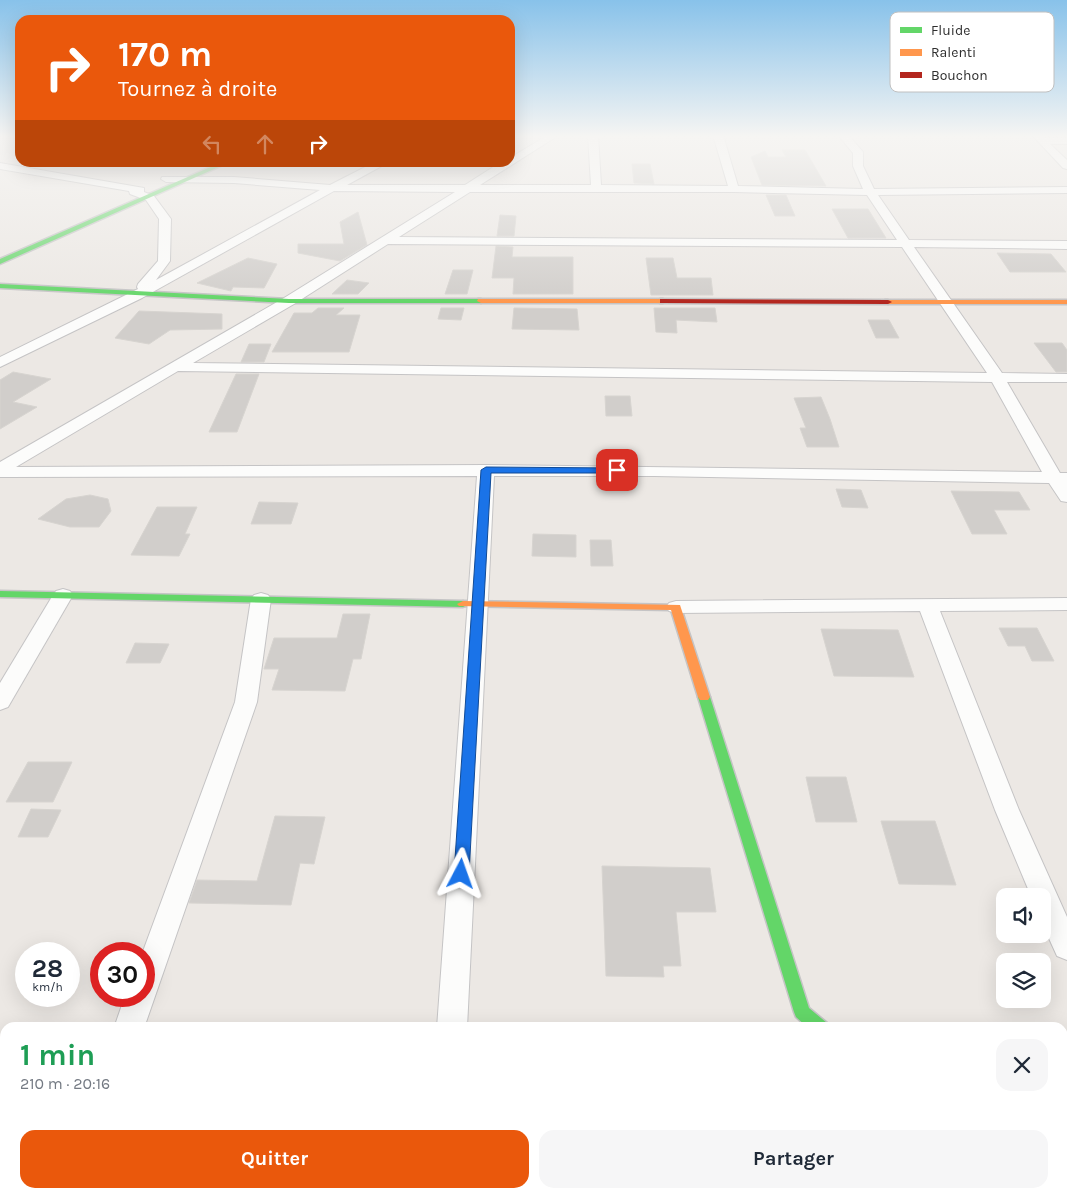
<!DOCTYPE html>
<html lang="fr">
<meta charset="utf-8">
<style>
body{margin:0;font-family:Karla,sans-serif;background:#f6f6f7;color:#1f2937;height:100vh;display:flex;flex-direction:column;font-size:19px;white-space:nowrap}
*{box-sizing:border-box;margin:0}
p{font-size:16px;color:#747a83}
.icon{flex:none;width:28px;height:28px;fill:none;stroke:currentColor;stroke-width:2;stroke-linecap:round;stroke-linejoin:round}
.map{position:relative;flex:1;overflow:hidden}
.drawer{position:absolute;left:0px;top:1022px;width:1068px;height:176px;display:flex;flex-direction:column;background:#fff;border-radius:15px 15px 0 0;box-shadow:0 5px 20px #0002}
.drawer>*{flex:none}
.hud{position:absolute;left:15px;top:15px;width:500px;height:152px;border-radius:15px;box-shadow:0 5px 20px #0002;background:#ea580c;color:#fff;overflow:hidden}
.fabs{position:absolute;left:996px;top:888px;display:grid;gap:10px}
.fabs a{display:grid;place-items:center;width:55px;height:55px;border-radius:10px;background:#fff;box-shadow:0 5px 20px #0002;font-size:25px}
.speed{position:absolute;left:15px;top:942px;display:flex;gap:10px;font-size:25px;font-weight:700;text-align:center}
.speed>*{display:grid;place-content:center;width:65px;height:65px;border-radius:50%;background:#fff;box-shadow:0 5px 20px #0002;line-height:1}
.speed small{font-size:12px;font-weight:400}
.speed .limit{border:8px solid #d22;background:#fff;color:#111}
.pin{position:absolute;display:grid;place-items:center;width:42px;height:42px;color:#fff;margin:-21px;border-radius:10px;box-shadow:0 2px 8px #0006}
.me{position:absolute;width:55px;margin:-28px;rotate:4deg;stroke-linejoin:round;filter:drop-shadow(0 0 4px #0008)}
.turn{display:flex;align-items:center;gap:18px;height:105px;padding:0 20px;font-size:22px}
.turn .icon{width:65px;height:65px;stroke-width:2.5}
.turn b{display:block;font-size:35px;line-height:42px}
.lanes{display:flex;align-items:center;height:48px;padding:0 20px;background:#0003;justify-content:center;gap:25px;direction:ltr}
.lanes .off{opacity:.35}
.round{display:grid;place-items:center;flex:none;width:52px;height:52px;border-radius:15px;background:#f6f6f7}
.head{display:flex;align-items:center;justify-content:space-between;height:85px;padding:0 20px}
h1{font-size:30px;font-weight:700;line-height:38px;color:#1e9e55}
.action{display:flex;gap:10px;margin-top:auto;padding:10px 20px}
.action a{flex:1;height:58px;border-radius:15px;background:#ea580c;color:#fff;font-size:20px;font-weight:700;line-height:58px;text-align:center}
.action a+a{background:#f6f6f7;color:#1f2937}
.map>svg:first-child{display:block}
</style>
<div class="map">
<svg width="1067" height="1198" viewBox="0 0 1067 1198">
<rect width="100%" height="100%" fill="#ece8e4"/>
<!-- building -->
<g fill="#d1cecb" stroke="#d7d4d0">
<polygon points="782,150 805,150 826,186 762,185 751,157 765,151 768,157 786,157"/>
<polygon points="632,164 650,164 654,184 634,183"/>
<polygon points="766,195 786,195 795,216 775,216"/>
<polygon points="832,209 868,209 886,238 848,238"/>
<polygon points="358,212 367,245 340,261 298,253 298,244 344,244 340,222"/>
<polygon points="500,215 516,216 514,236 497,236"/>
<polygon points="496,246 513,247 512,257 573,257 573,294 513,294 514,278 492,278"/>
<polygon points="997,253 1051,254 1066,272 1010,272"/>
<polygon points="248,258 277,264 264,288 233,287 231,291 197,283"/>
<polygon points="646,258 673,258 677,278 711,278 713,295 651,295"/>
<polygon points="453,270 473,270 467,294 445,294"/>
<polygon points="347,280 369,283 358,294 332,294"/>
<polygon points="318,308 344,308 336,315 360,315 349,352 272,352 294,313 312,313"/>
<polygon points="441,308 464,308 461,320 438,319"/>
<polygon points="514,308 577,309 579,330 512,329"/>
<polygon points="654,308 715,308 717,322 676,320 677,333 656,332"/>
<polygon points="139,311 222,314 222,329 170,330 149,344 115,338"/>
<polygon points="868,320 889,320 899,338 876,338"/>
<polygon points="1034,343 1062,343 1067,350 1067,372 1056,372"/>
<polygon points="249,344 271,344 264,362 241,362"/>
<polygon points="13,372 51,379 13,402 37,407 0,429 0,380"/>
<polygon points="236,374 259,374 237,432 209,432"/>
<polygon points="605,396 630,396 632,416 606,416"/>
<polygon points="821,397 830,419 839,447 807,447 800,428 806,428 794,398"/>
<polygon points="836,489 861,490 868,508 842,507"/>
<polygon points="951,491 1019,492 1030,510 994,510 1007,534 972,534"/>
<polygon points="90,495 108,499 111,511 99,527 70,527 38,519 66,499"/>
<polygon points="259,502 298,503 291,524 251,524"/>
<polygon points="157,507 197,507 185,534 190,534 179,556 131,555"/>
<polygon points="533,534 576,535 576,557 532,556"/>
<polygon points="590,540 611,540 613,566 591,566"/>
<polygon points="343,614 370,614 361,659 353,659 345,691 272,690 279,669 264,669 274,638 337,638"/>
<polygon points="999,628 1037,628 1054,661 1032,661 1025,646 1008,646"/>
<polygon points="821,629 898,630 914,677 834,676"/>
<polygon points="135,643 169,644 160,663 126,663"/>
<polygon points="28,762 72,762 53,802 6,802"/>
<polygon points="806,777 846,777 857,822 816,822"/>
<polygon points="31,809 61,810 48,837 18,837"/>
<polygon points="275,816 325,817 314,864 300,863 291,905 189,903 197,880 257,881"/>
<polygon points="881,821 935,821 956,885 899,884"/>
<polygon points="602,866 710,868 716,912 676,912 681,966 663,966 664,977 606,976"/>
</g>
<g fill="none" stroke-linecap="round" stroke-linejoin="round">
<!-- street casing -->
<g stroke="#c5c4c5" stroke-width="2">
<g id="street">
<path d="M 548,135 L 559,135 L 480,185 L 591,185 L 588,135 L 598,135 L 601,185 L 728,186 L 713,135 L 723,135 L 738,186 L 863,189 L 853,166 L 853,153 L 838,135 L 848,135 L 863,152 L 863,166 L 874,189 L 1067,187 L 1067,193 L 878,195 L 909,240 L 1067,241 L 1067,249 L 914,247 L 1002,373 L 1067,374 L 1067,382 L 1007,382 L 1060,473 L 1067,473 L 1067,502 L 1061,501 L 1049,483 L 654,476 L 494,476 L 467,1028 L 437,1028 L 477,476 L 0,477 L 0,462 L 284,298 L 455,192 L 334,191 L 142,298 L 0,367 L 0,357 L 138,289 L 137,287 L 138,284 L 158,261 L 159,219 L 146,200 L 130,194 L 129,191 L 0,169 L 0,163 L 144,188 L 144,192 L 154,196 L 171,219 L 170,261 L 156,280 L 320,190 L 234,183 L 166,182 L 161,179 L 162,177 L 234,177 L 330,185 L 375,162 L 389,162 L 347,185 L 465,185 L 501,162 L 510,162 L 510,158 ZM 470,192 L 734,192 L 867,195 L 897,240 L 399,237 ZM 388,244 L 902,247 L 987,373 L 193,363 L 294,304 ZM 178,371 L 992,382 L 1042,472 L 486,465 L 16,467 Z"/>
<polygon points="1032,135 1042,135 1045,138 1067,138 1067,144 1050,144 1067,160 1067,169 1063,168"/>
<polygon points="63,589 70,591 73,595 8,707 0,710 0,683 53,595 56,591"/>
<polygon points="261,593 268,595 271,599 257,702 144,1028 114,1028 125,996 144,996 144,954 142,954 235,702 251,599 254,595"/>
<polygon points="1067,598 1067,610 940,611 1019,810 1067,917 1067,960 1057,956 1042,923 1042,896 1031,896 995,810 920,611 676,613 669,611 666,607 669,603 676,601"/>
<polygon points="52,1194 86,1194 84,1198 50,1198"/>
<rect x="424" y="1194" width="34" height="4"/>
<polygon points="1011,1194 1048,1194 1050,1198 1013,1198"/>
</g>
</g>
<!-- fast casing -->
<g stroke="#c5c4c5" stroke-width="3">
<g id="fast">
<polygon points="222,162 230,162 0,264 0,259"/>
<polygon points="0,284 289,299 481,299 485,301 481,303 289,303 0,288"/>
<polygon points="0,591 463,601 469,604 463,607 0,597"/>
<polygon points="704,693 708,694 710,697 809,1008 827,1023 829,1028 808,1028 796,1017 794,1012 698,697 700,694"/>
</g>
</g>
<!-- slow casing -->
<g stroke="#c5c4c5" stroke-width="3">
<g id="slow">
<polygon points="478,299 663,299 667,301 663,303 481,303 477,301"/>
<polygon points="885,300 1067,300 1067,304 888,304 884,302"/>
<polygon points="463,601 680,605 710,697 708,700 700,700 698,697 671,610 459,606 457,604"/>
</g>
</g>
<!-- jam casing -->
<g stroke="#c5c4c5" stroke-width="3">
<polygon id="jam" points="660,299 888,300 892,302 888,304 663,303 660,303"/>
</g>
<!-- street -->
<use href="#street" fill="#fcfcfb" fill-rule="evenodd"/>
<!-- fast -->
<use href="#fast" fill="#63d668" fill-rule="evenodd"/>
<!-- slow -->
<use href="#slow" fill="#ff974d" fill-rule="evenodd"/>
<!-- jam -->
<use href="#jam" fill="#b3261e" fill-rule="evenodd"/>
</g>
<!-- sky -->
<linearGradient id="sky" x2="0" y2="1"><stop stop-color="#88c2ea"/><stop offset="0.45" stop-color="#f6f5f3"/><stop offset="1" stop-color="#f6f5f3" stop-opacity="0"/></linearGradient>
<rect width="1067" height="303" fill="url(#sky)"/>
<!-- route -->
<polygon fill="#1a73e8" stroke="#114b97" points="486,467 617,468 622,470 617,473 491,473 469,874 467,878 461,880 456,878 454,874 481,470"/>
<!-- legend -->
<rect x="890" y="12" width="164" height="80" rx="8" fill="#fff" stroke="#c0c0c0" stroke-width="1"/>
<rect x="900" y="27" width="22" height="6" fill="#63d668"/>
<rect x="900" y="49" width="22" height="7" fill="#ff974d"/>
<rect x="900" y="72" width="22" height="6" fill="#b3261e"/>
<g font-size="14" fill="#2e2e2e">
<text x="931" y="35">Fluide</text>
<text x="931" y="57">Ralenti</text>
<text x="931" y="80">Bouchon</text>
</g>
</svg>
<div class="fabs">
<a><svg class="icon" aria-label="sound" viewBox="0 0 24 24"><path d="M4 9h4l5-4v14l-5-4H4zM17 9q2 3 0 6"/></svg></a>
<a><svg class="icon" aria-label="layers" viewBox="0 0 24 24"><path d="M12 4l9 5-9 5-9-5zM3 14l9 5 9-5"/></svg></a>
</div>
<div class="speed"><div>28<small>km/h</small></div><div class="limit">30</div></div>
<div class="pin" style="left:617px;top:470px;background:#d93025"><svg class="icon" aria-label="arrive" viewBox="0 0 24 24"><path d="M6 21V4h12l-3 4 3 4H6"/></svg></div>
<svg class="me" style="left:461px;top:874px" viewBox="-20 -20 40 40"><path d="M0-17L14 15 0 8-14 15z" fill="#1a73e8" stroke="#fff" stroke-width="4"/></svg>
<div class="hud">
<div class="turn"><svg class="icon" aria-label="right" viewBox="0 0 24 24"><path d="M7 20v-9h11M14 6l5 5-5 5"/></svg><div><b>170 m</b>Tournez à droite</div></div>
<div class="lanes"><svg class="icon off" aria-label="left" viewBox="0 0 24 24"><path d="M17 20v-9H6M10 6l-5 5 5 5"/></svg><svg class="icon off" aria-label="ahead" viewBox="0 0 24 24"><path d="M12 20V5M6 11l6-6 6 6"/></svg><svg class="icon" aria-label="right" viewBox="0 0 24 24"><path d="M7 20v-9h11M14 6l5 5-5 5"/></svg></div>
</div>
<section class="drawer">
<div class="head"><div><h1>1 min</h1><p>210 m · 20:16</p></div><a class="round"><svg class="icon" aria-label="close" viewBox="0 0 24 24"><path d="M6 6l12 12M18 6L6 18"/></svg></a></div>
<div class="action"><a>Quitter</a><a>Partager</a></div>
</section>
</div>
